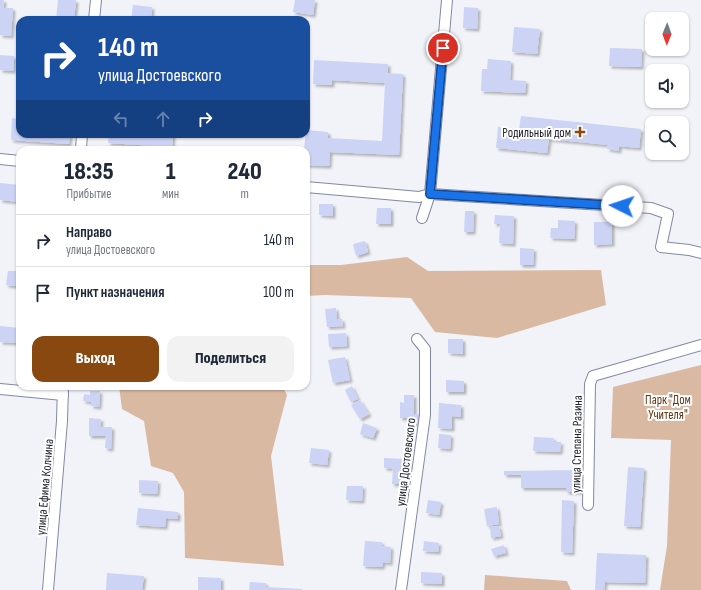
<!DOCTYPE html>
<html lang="ru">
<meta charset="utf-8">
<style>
body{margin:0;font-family:"Sofia Sans Condensed",sans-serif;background:#f2f2f3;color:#1f2937;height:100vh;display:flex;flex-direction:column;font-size:15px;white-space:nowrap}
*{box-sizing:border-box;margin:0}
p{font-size:13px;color:#747a83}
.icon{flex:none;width:22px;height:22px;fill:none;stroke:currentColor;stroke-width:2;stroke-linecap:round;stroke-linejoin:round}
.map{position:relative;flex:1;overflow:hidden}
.sheet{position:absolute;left:16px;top:146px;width:294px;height:244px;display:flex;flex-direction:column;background:#fff;border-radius:12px;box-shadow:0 1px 3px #0004}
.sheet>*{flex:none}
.banner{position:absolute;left:16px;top:16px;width:294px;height:122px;border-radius:12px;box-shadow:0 1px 3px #0004;background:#1a4fa0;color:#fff;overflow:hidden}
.needle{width:26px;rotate:181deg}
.tools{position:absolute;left:645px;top:12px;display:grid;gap:8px}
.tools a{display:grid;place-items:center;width:44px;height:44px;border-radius:8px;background:#fff;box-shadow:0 1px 3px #0004;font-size:20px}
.pin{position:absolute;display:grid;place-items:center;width:34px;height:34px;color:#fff;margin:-17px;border:2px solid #fff;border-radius:50%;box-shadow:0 1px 4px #0007}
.me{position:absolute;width:44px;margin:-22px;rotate:274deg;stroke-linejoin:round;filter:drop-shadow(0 0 3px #0008)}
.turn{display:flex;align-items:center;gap:14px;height:84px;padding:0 16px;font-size:18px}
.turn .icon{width:52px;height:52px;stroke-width:2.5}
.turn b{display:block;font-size:28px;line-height:34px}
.lanes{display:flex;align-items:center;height:38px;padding:0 16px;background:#0003;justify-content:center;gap:20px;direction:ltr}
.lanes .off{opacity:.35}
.eta{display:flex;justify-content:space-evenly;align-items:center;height:68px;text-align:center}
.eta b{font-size:24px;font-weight:800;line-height:28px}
.button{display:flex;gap:8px;margin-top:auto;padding:8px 16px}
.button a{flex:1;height:46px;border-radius:12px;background:#884810;color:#fff;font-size:16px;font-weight:800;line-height:46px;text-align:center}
.button a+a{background:#f2f2f3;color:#1f2937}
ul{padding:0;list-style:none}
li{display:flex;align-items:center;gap:12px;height:52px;padding:0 16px;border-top:1px solid #e0e1e3}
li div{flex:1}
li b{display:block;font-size:15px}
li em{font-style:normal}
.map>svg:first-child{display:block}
</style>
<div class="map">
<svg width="701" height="590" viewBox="0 0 701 590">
<defs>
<filter id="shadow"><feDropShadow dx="2.5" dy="2.5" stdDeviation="1" flood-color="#0004"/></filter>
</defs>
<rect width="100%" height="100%" fill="#f1f3f9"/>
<!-- forest -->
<g fill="#dab9a3">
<polygon points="407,257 428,271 601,270 606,305 497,338 435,332 411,298 325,295 306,296 306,265 341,265"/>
<polygon points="701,365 701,590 660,590 667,546 671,440 611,438 613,387"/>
<polygon points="119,386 282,386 287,395 271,456 284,566 185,558 184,492 173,473 151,466 144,421 122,409"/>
<polygon points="485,575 567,581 571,590 484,590"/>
</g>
<!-- building -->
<g fill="#ccd3f5" filter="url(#shadow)">
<polygon points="0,0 4,0 3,8 13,8 11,36 0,35"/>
<polygon points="58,0 76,0 74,20 56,20"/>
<polygon points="295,0 315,0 313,15 293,12"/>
<polygon points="133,5 152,7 151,20 131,20"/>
<polygon points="464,7 478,8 477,29 463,28"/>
<polygon points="514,27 540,29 537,54 512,52"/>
<polygon points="610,48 642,49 641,67 609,66"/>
<polygon points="0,55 14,56 13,71 0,70"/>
<polygon points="488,59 511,61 510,80 526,81 525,93 481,91 482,69 487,69"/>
<polygon points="314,60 388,64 388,73 403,74 399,155 330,152 329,166 306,165 306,150 304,150 306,130 328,132 328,138 382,141 385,83 332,80 332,85 313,84"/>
<polygon points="521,116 641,129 639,148 619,146 619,151 607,149 608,145 549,139 547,153 496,148 498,127 519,129"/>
<polygon points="12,118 20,119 20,134 70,134 69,144 11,140"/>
<polygon points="109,134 173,134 172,147 108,143"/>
<polygon points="0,183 20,185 20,202 0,200"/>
<polygon points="319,204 333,204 333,216 319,215"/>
<polygon points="377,208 391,208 391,224 376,224"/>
<polygon points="465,211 474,211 473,232 464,232"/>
<polygon points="495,215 514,216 513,244 499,243 500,224 494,224"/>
<polygon points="558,220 575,221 574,239 550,238 551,228 558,228"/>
<polygon points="594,222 612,222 612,244 594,245"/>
<polygon points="365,241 368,252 356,256 353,244"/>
<polygon points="520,248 534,249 533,265 520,265"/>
<polygon points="8,271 17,271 16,286 6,285"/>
<polygon points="336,308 337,319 342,319 343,326 327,327 325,309"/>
<polygon points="0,326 20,328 20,343 0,342"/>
<polygon points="346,333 347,346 329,347 328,334"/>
<polygon points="448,339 463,339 463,354 448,353"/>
<polygon points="345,357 350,380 333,383 328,360"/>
<polygon points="446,380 464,381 464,392 446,392"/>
<polygon points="352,386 358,399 351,402 345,390"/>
<polygon points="90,391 100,391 99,407 91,406 91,402 83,401 84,394 90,395"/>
<polygon points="404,395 414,395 414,414 421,414 421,424 413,424 413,418 400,418 400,402 404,403"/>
<polygon points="360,400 369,414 360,419 351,405"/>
<polygon points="439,403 461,405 461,417 452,416 452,429 438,428"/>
<polygon points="89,418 101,419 100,427 112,427 111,449 105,448 106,436 89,436"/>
<polygon points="363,423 377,428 373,438 360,434"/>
<polygon points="439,434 451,435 450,449 438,448"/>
<polygon points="534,437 554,438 553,442 561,442 560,452 533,451"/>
<polygon points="311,448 329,450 327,465 309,463"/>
<polygon points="384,458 405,459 404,469 384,468"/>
<polygon points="628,467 644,468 640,527 624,526"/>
<polygon points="393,469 404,470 403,484 392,484"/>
<polygon points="581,470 581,492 566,492 566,488 521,488 521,475 504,475 504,471"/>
<polygon points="139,480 158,481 157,494 139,493"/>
<polygon points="347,486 363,486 362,501 346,500"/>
<polygon points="428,500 441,502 439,515 426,513"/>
<polygon points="562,500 574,501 572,553 561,552"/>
<polygon points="497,507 499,524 487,526 484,509"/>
<polygon points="138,508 178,512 178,519 166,518 165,527 136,525"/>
<polygon points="499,526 501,536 491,538 490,527"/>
<polygon points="365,541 382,542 382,546 391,547 390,563 383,562 382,567 363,566"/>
<polygon points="424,541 439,543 438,552 423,551"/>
<polygon points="504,545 506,553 494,556 491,549"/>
<polygon points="597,553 646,555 645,583 605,582 604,590 595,590"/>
<polygon points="421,572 442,573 442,584 421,583"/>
<polygon points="107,573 144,576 142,590 106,590"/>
<polygon points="198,577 221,578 221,590 198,590"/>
<polygon points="250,582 266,583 266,587 302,589 302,590 249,590"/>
</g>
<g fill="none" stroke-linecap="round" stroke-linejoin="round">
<!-- minor casing -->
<g stroke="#8288a6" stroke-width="12">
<g id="minor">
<polyline points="94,20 96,0"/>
<polyline points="81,150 82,134"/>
<polyline points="0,159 20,161"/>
<polyline points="306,187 419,197 430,194 651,208 668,214 661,247 689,250 701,253"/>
<polyline points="422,218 430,194 447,0"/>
<polyline points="0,389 63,395"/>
<polyline points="588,505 590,384 593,376 701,345"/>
<polyline points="48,590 62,421 63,386"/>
<polyline points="401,590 425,415 425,349 417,339"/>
</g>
</g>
<!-- minor -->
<use href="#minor" stroke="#fff" stroke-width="10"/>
</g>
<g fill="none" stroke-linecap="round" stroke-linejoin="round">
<!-- route casing -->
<g stroke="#114b97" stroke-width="10">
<polyline id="route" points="443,48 430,194 622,206"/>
</g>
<!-- route -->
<use href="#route" stroke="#1a73e8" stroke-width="7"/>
</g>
<!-- markers -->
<path fill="#884810" stroke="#fff" stroke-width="1.5" d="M578 126h4v4h4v4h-4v4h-4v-4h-4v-4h4z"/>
<g text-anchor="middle" stroke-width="4" stroke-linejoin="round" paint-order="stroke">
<!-- poi labels -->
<g font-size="13" fill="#1d1f2b" stroke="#fff" text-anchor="end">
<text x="571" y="137">Родильный дом</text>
</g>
<!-- park labels -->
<g font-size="13" fill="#633715" stroke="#fff">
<text x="668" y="404">Парк "Дом<tspan x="668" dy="15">Учителя"</tspan></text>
</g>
<!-- street labels -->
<g font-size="13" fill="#1d1f2b" stroke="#fff">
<text transform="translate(576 444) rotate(-89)" y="5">улица Степана Разина</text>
<text transform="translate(405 462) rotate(-83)" y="5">улица Достоевского</text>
<text transform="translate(44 487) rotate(-85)" y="5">улица Ефима Колчина</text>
</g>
</g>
</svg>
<div class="tools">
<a><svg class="needle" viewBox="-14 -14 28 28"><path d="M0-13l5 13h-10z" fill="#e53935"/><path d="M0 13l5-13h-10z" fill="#747a83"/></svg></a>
<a><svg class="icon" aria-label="sound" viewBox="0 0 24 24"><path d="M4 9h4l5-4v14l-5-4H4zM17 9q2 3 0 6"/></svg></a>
<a><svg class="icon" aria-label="search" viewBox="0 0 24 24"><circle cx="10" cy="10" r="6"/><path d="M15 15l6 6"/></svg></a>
</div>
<div class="pin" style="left:443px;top:48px;background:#d93025"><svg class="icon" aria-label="arrive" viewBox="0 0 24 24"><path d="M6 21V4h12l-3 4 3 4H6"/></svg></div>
<svg class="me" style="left:622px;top:206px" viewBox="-20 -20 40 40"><circle r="19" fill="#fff"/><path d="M0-13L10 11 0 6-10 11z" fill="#1a73e8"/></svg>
<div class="banner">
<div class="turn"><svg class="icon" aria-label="right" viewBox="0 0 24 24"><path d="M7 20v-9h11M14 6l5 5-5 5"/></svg><div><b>140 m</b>улица Достоевского</div></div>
<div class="lanes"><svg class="icon off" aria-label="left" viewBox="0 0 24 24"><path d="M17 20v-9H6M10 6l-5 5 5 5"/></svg><svg class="icon off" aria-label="ahead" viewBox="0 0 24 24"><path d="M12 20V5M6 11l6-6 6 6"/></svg><svg class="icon" aria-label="right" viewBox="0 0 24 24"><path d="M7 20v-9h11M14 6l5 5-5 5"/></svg></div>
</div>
<section class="sheet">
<div class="eta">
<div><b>18:35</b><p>Прибытие</p></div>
<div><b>1</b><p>мин</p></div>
<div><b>240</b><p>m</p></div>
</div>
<ul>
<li><svg class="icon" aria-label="right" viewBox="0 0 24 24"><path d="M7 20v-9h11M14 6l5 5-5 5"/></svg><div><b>Направо</b><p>улица Достоевского</p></div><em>140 m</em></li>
<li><svg class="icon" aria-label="arrive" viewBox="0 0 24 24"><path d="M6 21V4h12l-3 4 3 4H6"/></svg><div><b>Пункт назначения</b></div><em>100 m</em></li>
</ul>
<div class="button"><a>Выход</a><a>Поделиться</a></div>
</section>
</div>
